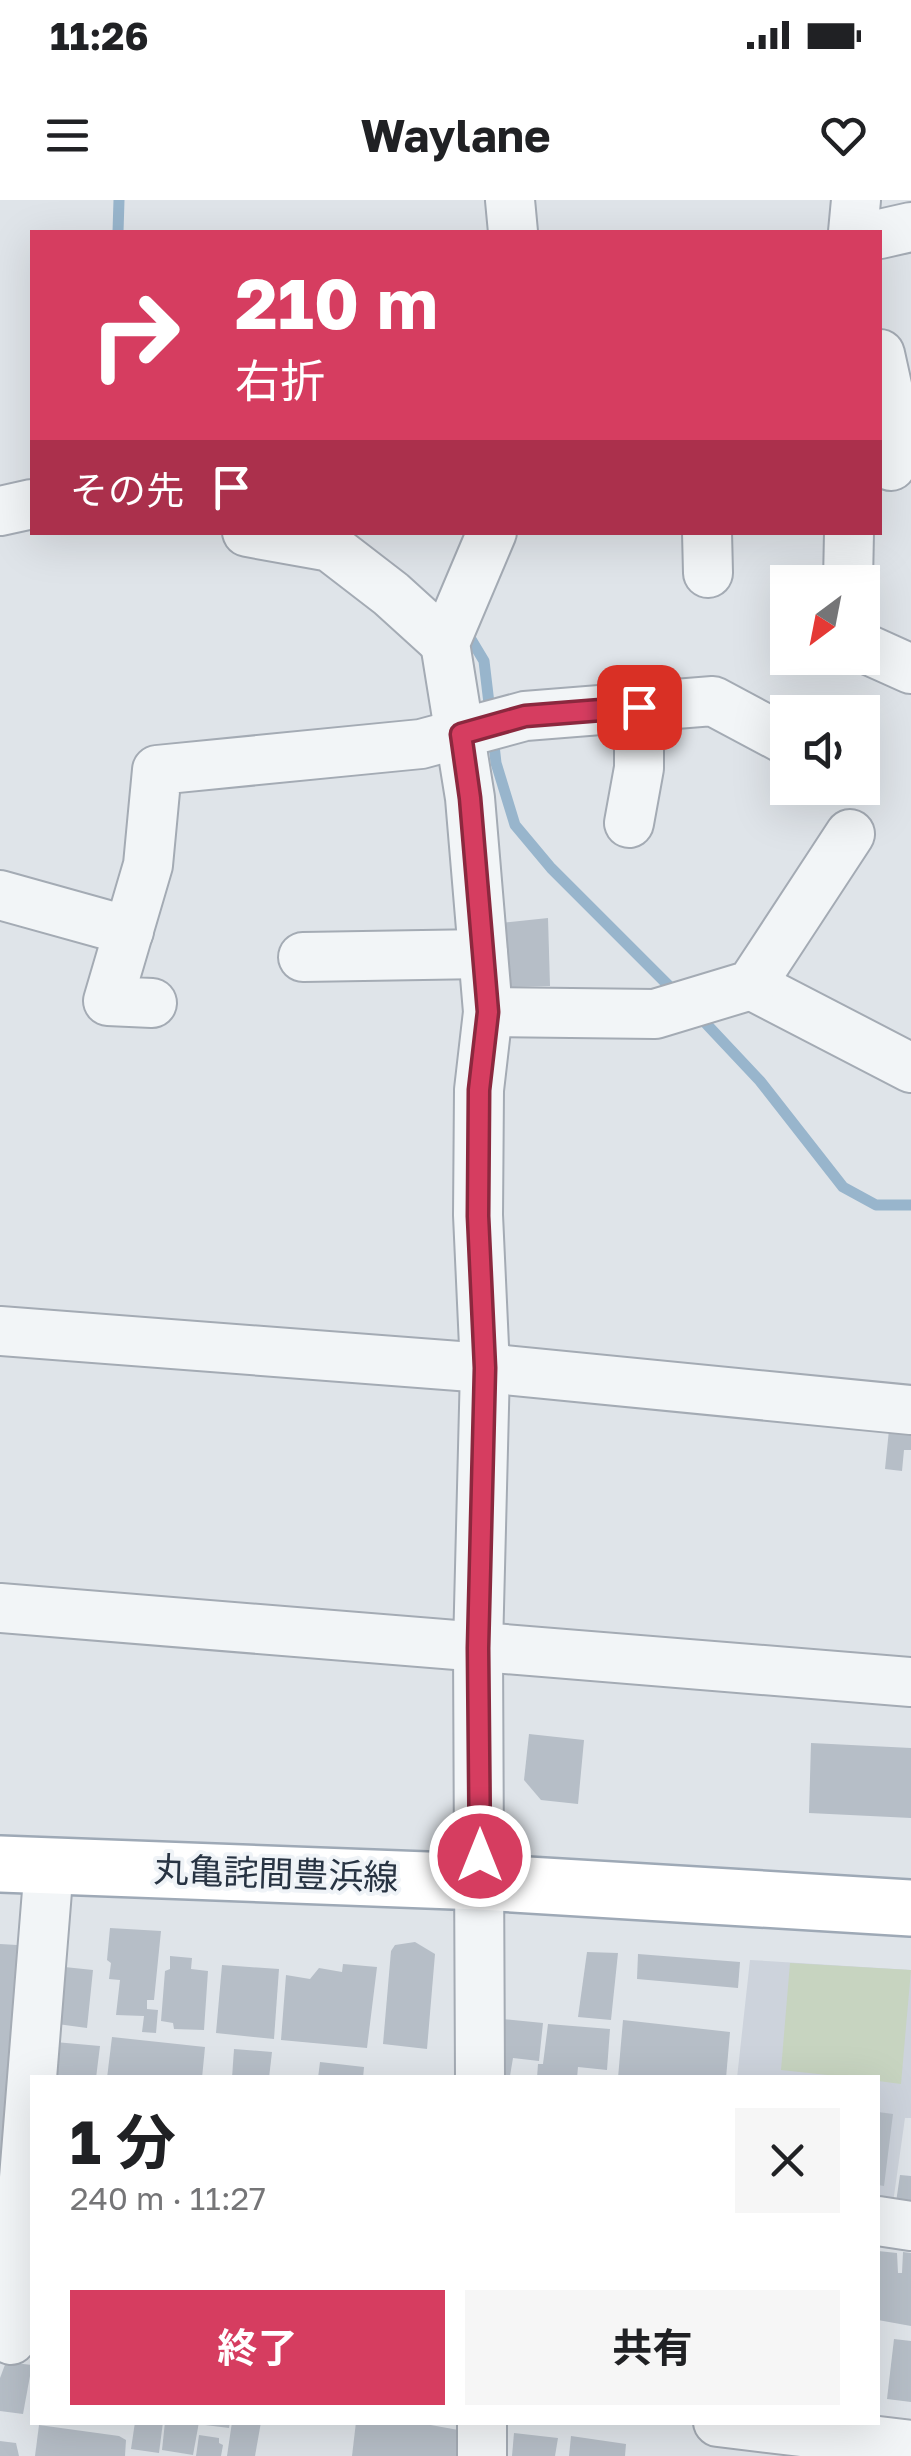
<!DOCTYPE html>
<html lang="ja">
<meta charset="utf-8">
<style>
body{margin:0;font-family:"Golos Text","Noto Sans JP",sans-serif;background:#f6f6f6;color:#202124;height:100vh;display:flex;flex-direction:column;font-size:38px;white-space:nowrap}
*{box-sizing:border-box;margin:0}
p{font-size:32px;color:#757577}
.icon{flex:none;width:55px;height:55px;fill:none;stroke:currentColor;stroke-width:2;stroke-linecap:round;stroke-linejoin:round}
.map{position:relative;flex:1;overflow:hidden}
.sheet{position:absolute;left:30px;top:1875px;width:850px;height:350px;display:flex;flex-direction:column;background:#fff;border-radius:0px;box-shadow:0 10px 40px #0002}
.sheet>*{flex:none}
.guide{position:absolute;left:30px;top:30px;width:852px;height:305px;border-radius:0px;box-shadow:0 10px 40px #0002;background:#d63d60;color:#fff;overflow:hidden}
.needle{width:65px;rotate:212deg}
.tools{position:absolute;left:770px;top:365px;display:grid;gap:20px}
.tools a{display:grid;place-items:center;width:110px;height:110px;border-radius:0px;background:#fff;box-shadow:0 10px 40px #0002;font-size:50px}
.pin{position:absolute;display:grid;place-items:center;width:85px;height:85px;color:#fff;margin:-42px;border-radius:20px;box-shadow:0 5px 15px #0006}
.me{position:absolute;width:110px;margin:-55px;rotate:0deg;stroke-linejoin:round;filter:drop-shadow(0 0 8px #0008)}
.turn{display:flex;align-items:center;gap:35px;height:210px;padding:0 40px;font-size:45px}
.turn .icon{width:130px;height:130px;stroke-width:2.5}
.turn b{display:block;font-size:70px;line-height:85px}
.then{display:flex;align-items:center;height:95px;padding:0 40px;background:#0003;gap:20px;font-size:38px}
.round{display:grid;place-items:center;flex:none;width:105px;height:105px;border-radius:0px;background:#f6f6f6}
.overview{display:flex;align-items:center;justify-content:space-between;height:170px;padding:0 40px}
h1{font-size:60px;font-weight:700;line-height:75px}
.action{display:flex;gap:20px;margin-top:auto;padding:20px 40px}
.action a{flex:1;height:115px;border-radius:0px;background:#d63d60;color:#fff;font-size:40px;font-weight:700;line-height:115px;text-align:center}
.action a+a{background:#f6f6f6;color:#202124}
.status{display:flex;justify-content:space-between;align-items:center;height:70px;padding:0 50px;background:#fff;direction:ltr}
.status svg{height:28px;fill:currentColor}
header{display:flex;justify-content:space-between;align-items:center;height:130px;padding:0 40px;background:#fff;font-size:45px;font-weight:700}
.map>svg:first-child{display:block}
</style>
<div class="status"><b>11:26</b><svg viewBox="0 0 49 12"><path d="M0 12V9h3v3zM5 12V6h3v6zM10 12V3h3v9zM15 12V0h3v12zM26 1h20v11H26zM47 4h2v5h-2z"/></svg></div>
<header><svg class="icon" aria-label="menu" viewBox="0 0 24 24"><path d="M4 6h16M4 12h16M4 18h16"/></svg>Waylane<svg class="icon" aria-label="heart" viewBox="0 0 24 24"><path d="M12 20l-8-8c-3-5 5-10 8-4 3-6 11-1 8 4z"/></svg></header>
<div class="map">
<svg width="911" height="2256" viewBox="0 0 911 2256">
<rect width="100%" height="100%" fill="#dfe4e9"/>
<!-- built -->
<polygon fill="#cdd3dc" points="750,1760 911,1770 911,1918 905,1918 892,2010 878,2008 878,1878 737,1878"/>
<!-- green -->
<polygon fill="#c7d4c0" points="790,1763 911,1770 901,1884 878,1881 878,1878 846,1877 781,1870"/>
<g fill="none" stroke-linecap="round" stroke-linejoin="round">
<!-- stream -->
<g stroke="#98b5cc" stroke-width="11">
<polyline points="118,32 119,0"/>
<polyline points="466,431 484,461 490,512"/>
<polyline points="493,536 496,563 515,625 551,668 677,794"/>
<polyline points="697,814 760,881 843,987 876,1005 911,1005"/>
</g>
</g>
<!-- building -->
<g fill="#b6bec7">
<polygon points="548,718 550,786 507,787 500,723"/>
<polygon points="890,1220 911,1222 911,1250 904,1250 902,1271 885,1269"/>
<polygon points="529,1534 584,1540 578,1604 541,1600 524,1580"/>
<polygon points="811,1543 911,1548 911,1618 809,1613"/>
<polygon points="110,1728 161,1731 154,1800 147,1800 147,1809 158,1810 156,1833 142,1832 144,1816 116,1815 120,1780 109,1779 111,1763 107,1760"/>
<polygon points="415,1742 435,1754 427,1849 383,1844 391,1751 395,1745"/>
<polygon points="0,1744 33,1746 0,2102"/>
<polygon points="587,1752 618,1753 611,1820 578,1817"/>
<polygon points="638,1754 740,1762 738,1788 637,1779"/>
<polygon points="170,1756 192,1758 191,1769 208,1771 204,1830 174,1829 173,1823 161,1821 165,1771 170,1769"/>
<polygon points="343,1764 377,1767 367,1848 281,1840 286,1775 310,1779 319,1768 342,1772"/>
<polygon points="222,1765 279,1769 274,1839 216,1833"/>
<polygon points="55,1766 93,1770 87,1828 50,1823"/>
<polygon points="502,1819 543,1823 539,1861 513,1858 510,1876 498,1874"/>
<polygon points="623,1820 730,1832 726,1878 618,1878"/>
<polygon points="548,1824 610,1829 607,1870 578,1867 577,1878 537,1878 538,1864 543,1864"/>
<polygon points="112,1837 205,1847 202,1878 107,1878"/>
<polygon points="55,1842 100,1846 96,1878 51,1878"/>
<polygon points="234,1849 272,1852 269,1878 232,1878"/>
<polygon points="320,1862 364,1867 363,1878 318,1878"/>
<polygon points="878,1912 893,1914 884,1986 878,1985"/>
<polygon points="900,1975 911,1976 911,2011 895,2009"/>
<polygon points="878,2051 897,2053 898,2073 902,2073 903,2052 911,2053 911,2126 878,2120"/>
<polygon points="894,2139 911,2141 911,2202 887,2199"/>
<polygon points="6,2162 32,2165 23,2214 0,2211 0,2178"/>
<polygon points="135,2222 163,2222 159,2253 131,2249"/>
<polygon points="165,2222 199,2222 193,2255 162,2250"/>
<polygon points="205,2222 230,2222 229,2228 205,2225"/>
<polygon points="232,2222 261,2222 255,2256 227,2256"/>
<polygon points="356,2222 414,2222 464,2231 460,2256 352,2256"/>
<polygon points="39,2225 119,2236 126,2240 125,2256 35,2256"/>
<polygon points="514,2233 558,2238 555,2256 512,2256"/>
<polygon points="199,2235 219,2238 219,2243 223,2245 221,2256 196,2256"/>
<polygon points="571,2236 626,2244 625,2256 569,2256"/>
<polygon points="0,2241 16,2243 19,2256 0,2256"/>
</g>
<g fill="none" stroke-linecap="round" stroke-linejoin="round">
<!-- minor casing -->
<g stroke="#a4abb4" stroke-width="52">
<g id="minor">
<polyline points="510,0 513,32"/>
<polyline points="853,32 856,0"/>
<polyline points="880,34 911,27"/>
<polyline points="880,154 890,199 891,266"/>
<polyline points="0,311 32,304"/>
<polyline points="247,332 330,347 391,394 445,443"/>
<polyline points="707,332 708,373"/>
<polyline points="848,382 849,332"/>
<polyline points="862,447 911,469"/>
<polyline points="629,623 639,568 639,507"/>
<polyline points="0,695 129,731"/>
<polyline points="303,757 483,754"/>
<polyline points="751,785 911,868"/>
<polyline points="152,803 108,801 148,665 157,570 421,544 525,516 713,501 788,541"/>
<polyline points="488,812 655,814 751,785 850,634"/>
<polyline points="0,1131 485,1168 911,1210"/>
<polyline points="0,1408 911,1482"/>
<polyline points="480,1878 478,1448 485,1168 478,1015 479,890 488,812 470,598 445,443 492,332"/>
<polyline points="878,2021 911,2026"/>
<polyline points="11,2140 49,1666"/>
<polyline points="718,2222 911,2245"/>
<polyline points="482,2256 482,2222"/>
</g>
</g>
<!-- major casing -->
<g stroke="#9ea9b6" stroke-width="60">
<polyline id="major" points="0,1664 480,1682 911,1708"/>
</g>
<!-- minor -->
<use href="#minor" stroke="#f2f5f7" stroke-width="48"/>
<!-- major -->
<use href="#major" stroke="#fff" stroke-width="55"/>
</g>
<g fill="none" stroke-linecap="round" stroke-linejoin="round">
<!-- route casing -->
<g stroke="#8b283e" stroke-width="25">
<polyline id="route" points="480,1656 478,1448 485,1168 478,1016 479,890 488,812 470,598 461,534 525,516 639,507"/>
</g>
<!-- route -->
<use href="#route" stroke="#d63d60" stroke-width="18"/>
</g>
<g text-anchor="middle" stroke-width="8" stroke-linejoin="round" paint-order="stroke">
<!-- street labels -->
<g font-size="35" fill="#273342" stroke="#eff3f7">
<text transform="translate(276 1674) rotate(2)" y="12">丸亀詫間豊浜線</text>
</g>
</g>
</svg>
<div class="tools">
<a><svg class="needle" viewBox="-14 -14 28 28"><path d="M0-13l5 13h-10z" fill="#e53935"/><path d="M0 13l5-13h-10z" fill="#757577"/></svg></a>
<a><svg class="icon" aria-label="sound" viewBox="0 0 24 24"><path d="M4 9h4l5-4v14l-5-4H4zM17 9q2 3 0 6"/></svg></a>
</div>
<div class="pin" style="left:639px;top:507px;background:#d93025"><svg class="icon" aria-label="arrive" viewBox="0 0 24 24"><path d="M6 21V4h12l-3 4 3 4H6"/></svg></div>
<svg class="me" style="left:480px;top:1656px" viewBox="-20 -20 40 40"><circle r="17" fill="#d63d60" stroke="#fff" stroke-width="3"/><path d="M0-11L8 9 0 5-8 9z" fill="#fff"/></svg>
<div class="guide">
<div class="turn"><svg class="icon" aria-label="right" viewBox="0 0 24 24"><path d="M7 20v-9h11M14 6l5 5-5 5"/></svg><div><b>210 m</b>右折</div></div>
<div class="then">その先<svg class="icon" aria-label="arrive" viewBox="0 0 24 24"><path d="M6 21V4h12l-3 4 3 4H6"/></svg></div>
</div>
<section class="sheet">
<div class="overview"><div><h1>1 分</h1><p>240 m · 11:27</p></div><a class="round"><svg class="icon" aria-label="close" viewBox="0 0 24 24"><path d="M6 6l12 12M18 6L6 18"/></svg></a></div>
<div class="action"><a>終了</a><a>共有</a></div>
</section>
</div>
